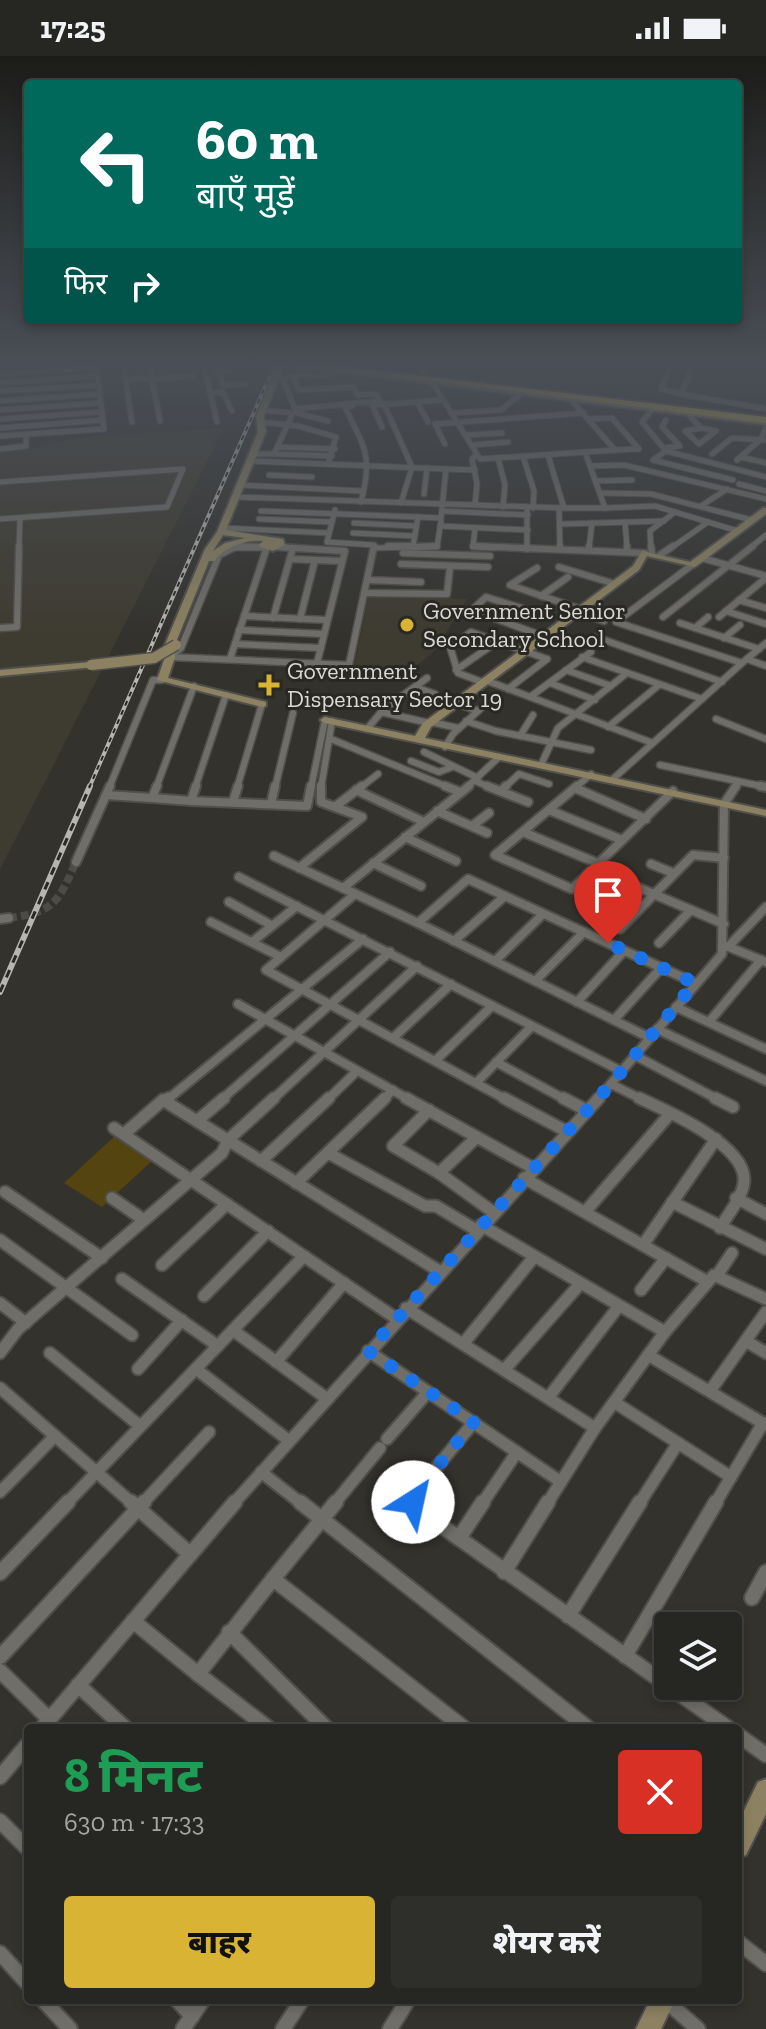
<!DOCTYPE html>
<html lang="hi">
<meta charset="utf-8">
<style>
body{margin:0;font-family:"Zilla Slab","Noto Sans Devanagari",serif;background:#2e2e2a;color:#f1f3f6;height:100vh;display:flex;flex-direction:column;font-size:30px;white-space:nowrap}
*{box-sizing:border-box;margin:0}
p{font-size:26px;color:#a4a5a5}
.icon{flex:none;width:44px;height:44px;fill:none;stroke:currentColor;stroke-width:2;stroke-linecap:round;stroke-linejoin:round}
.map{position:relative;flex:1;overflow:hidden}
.side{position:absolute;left:24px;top:1668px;width:718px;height:280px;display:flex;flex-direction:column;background:#262622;border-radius:8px;box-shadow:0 4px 12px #0003,0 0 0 2px #424340}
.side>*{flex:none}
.guide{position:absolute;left:24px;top:24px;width:718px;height:244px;border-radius:8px;box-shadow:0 4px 12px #0003,0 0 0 2px #424340;background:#00695c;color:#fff;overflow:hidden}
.fabs{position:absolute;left:654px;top:1556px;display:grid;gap:16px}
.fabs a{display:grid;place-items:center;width:88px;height:88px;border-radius:8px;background:#262622;box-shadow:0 4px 12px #0003,0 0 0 2px #424340;font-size:40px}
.pin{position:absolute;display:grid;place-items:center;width:68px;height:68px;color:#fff;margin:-82px -34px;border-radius:50% 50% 50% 0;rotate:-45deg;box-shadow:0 0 8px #0007}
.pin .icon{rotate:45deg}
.me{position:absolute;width:88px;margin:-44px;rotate:35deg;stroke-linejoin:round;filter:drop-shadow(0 0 6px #0008)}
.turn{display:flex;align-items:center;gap:28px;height:168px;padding:0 40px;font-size:36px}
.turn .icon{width:104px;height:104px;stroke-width:2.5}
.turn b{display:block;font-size:56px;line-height:68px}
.then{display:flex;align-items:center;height:76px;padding:0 40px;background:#0003;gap:16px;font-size:30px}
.round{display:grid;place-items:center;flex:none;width:84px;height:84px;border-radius:8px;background:#2e2e2a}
.headline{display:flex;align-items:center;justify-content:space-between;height:136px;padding:0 40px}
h1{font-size:48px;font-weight:800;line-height:60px;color:#1e9e55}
.primary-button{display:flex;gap:16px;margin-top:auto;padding:16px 40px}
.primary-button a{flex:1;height:92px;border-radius:8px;background:#d9b334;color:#111;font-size:32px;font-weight:800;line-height:92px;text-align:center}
.primary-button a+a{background:#2e2e2a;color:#f1f3f6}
.status{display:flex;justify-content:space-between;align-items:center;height:56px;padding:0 40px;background:#262622;direction:ltr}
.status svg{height:22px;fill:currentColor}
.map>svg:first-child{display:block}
</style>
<div class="status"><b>17:25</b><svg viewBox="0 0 49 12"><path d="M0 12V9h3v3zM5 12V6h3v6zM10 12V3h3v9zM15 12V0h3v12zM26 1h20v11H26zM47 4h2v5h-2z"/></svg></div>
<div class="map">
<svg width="766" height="1973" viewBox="0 0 766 1973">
<rect width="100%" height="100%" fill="#33322d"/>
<!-- built -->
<g fill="#3e3b30">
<polygon points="224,372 48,720 0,813 0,393 25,393 77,382"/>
<polygon points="369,538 467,543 435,594 406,619 353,616"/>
</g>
<!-- green -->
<polygon fill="#544410" points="117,1078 154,1103 102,1151 64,1127"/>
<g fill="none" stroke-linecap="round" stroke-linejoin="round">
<!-- street-tunnel -->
<path stroke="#4c4b46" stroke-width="8" stroke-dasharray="8 4" stroke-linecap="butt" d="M 9,862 C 55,856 58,846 76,806"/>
<!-- street-far4 casing -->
<g stroke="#504f4b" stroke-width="7">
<g id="street-far4">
<polyline points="3,306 29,306"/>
<polyline points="123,306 132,366"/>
<polyline points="149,306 160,365"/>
<polyline points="203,306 217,366"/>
<polyline points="418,306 425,318"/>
<polyline points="672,306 661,333 681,338 694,306"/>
<polyline points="214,316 229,315 226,306"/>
<polyline points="218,316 223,329 245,328"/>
<polyline points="0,318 96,311"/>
<polyline points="282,321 295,353 380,345 376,338 358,339 354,331 299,334 293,321"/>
<polyline points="287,321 330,319 339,315"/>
<polyline points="152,323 192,320"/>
<polyline points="126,324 151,322"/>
<polyline points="432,326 480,403 615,394 571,344"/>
<polyline points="0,327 97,320"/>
<polyline points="0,335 99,329"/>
<polyline points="210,337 223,336 232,355"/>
<polyline points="681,338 766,353"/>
<polyline points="0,345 100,338"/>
<polyline points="417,346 428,366"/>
<polyline points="384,348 412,411 401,447"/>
<polyline points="372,349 382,371"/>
<polyline points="375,349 443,344"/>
<path d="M 352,350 L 345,351 C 365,393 373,399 361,446"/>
<polyline points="652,353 642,366 666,395"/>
<polyline points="0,354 101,347"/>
<polyline points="262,354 293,357 274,398 332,400"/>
<polyline points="297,357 328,365"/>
<polyline points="452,357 501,354 521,338"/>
<polyline points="688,358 701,372"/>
<polyline points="0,363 102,356"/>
<polyline points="589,363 612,362 639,393 615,394"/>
<polyline points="261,366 298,370 336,381 329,405"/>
<polyline points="0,372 103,364"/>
<polygon points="701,372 716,375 699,388 685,375"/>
<polyline points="466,379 502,377"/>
<polyline points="0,380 104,373 96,306"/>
<polyline points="445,388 435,368 584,357"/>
<polyline points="472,389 508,386"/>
<polyline points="277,391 335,393"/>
<polyline points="664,392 680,390 662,371 666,364"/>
<polyline points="0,393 26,390 26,378"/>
<polyline points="254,398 274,398"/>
<polyline points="712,398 732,382 766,384"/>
<polyline points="523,400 534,435 533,452"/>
<polyline points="741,401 766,407"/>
<polyline points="498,402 505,429 503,451"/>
<polyline points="737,404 761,383 766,372"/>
<polyline points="251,405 446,413 441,462 418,461 413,491 373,492"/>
<polyline points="590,410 624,409 766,443"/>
<polyline points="446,413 475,414"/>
<polyline points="269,419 312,421"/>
<polyline points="733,424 653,404 666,395 766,421"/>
<polyline points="595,425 632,424"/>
<polyline points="0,426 183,413 167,451 0,463"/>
<polyline points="739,428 766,435"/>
<polyline points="241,429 362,435"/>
<polyline points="600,437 651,438 752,464"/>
<polyline points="424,438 427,412"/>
<polyline points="236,441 475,449 477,428 472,403 476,399"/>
<polyline points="475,449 564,452 548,399"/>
<polyline points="701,450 727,433"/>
<polyline points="527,452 527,492"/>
<polyline points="559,452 560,492"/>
<polyline points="564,452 605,452 585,396"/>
<polyline points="605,452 655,450 738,475"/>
<polyline points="335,454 327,486 374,489"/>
<polyline points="261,455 418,461"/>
<polyline points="442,455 528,459"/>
<polyline points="259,463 332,466"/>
<polyline points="625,466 627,492"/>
<polyline points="354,467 416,470"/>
<polyline points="562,468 664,465"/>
<polyline points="440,470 528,474"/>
<polyline points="223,472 329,477"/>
<polyline points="475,472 473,491 494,492"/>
<polyline points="353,477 415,480"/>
<polyline points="278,491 290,492"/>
<polyline points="413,491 437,491 441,465"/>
<polyline points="19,492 20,462"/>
<polyline points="234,492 267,492"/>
<polyline points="589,492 592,467"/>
<polyline points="651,492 650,475 675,456"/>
<polyline points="671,492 708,466"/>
<polyline points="750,492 766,479"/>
</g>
</g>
<!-- street-far3 casing -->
<g stroke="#504f4b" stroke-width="9">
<g id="street-far3">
<polyline points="388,490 413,490"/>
<polyline points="473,490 645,497"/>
<polyline points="527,490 527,493"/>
<polyline points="560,490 560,493"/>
<polyline points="627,490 627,496"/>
<polyline points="651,490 652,498"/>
<polyline points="278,491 345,495 317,607"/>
<polyline points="413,491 437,490"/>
<polyline points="589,494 589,490"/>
<polyline points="403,497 490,500"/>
<polyline points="660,499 673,490"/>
<polyline points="702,502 766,520"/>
<polyline points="290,503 341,505"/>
<polyline points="401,508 488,511"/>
<polyline points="692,509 616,566 742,607 766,587"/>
<polyline points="559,511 615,528"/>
<polyline points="537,512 510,529 580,553"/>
<polyline points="367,524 421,526"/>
<polyline points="364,537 447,538 450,511"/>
<polyline points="541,540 568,521"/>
<polyline points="739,544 766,552"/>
<polyline points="726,555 766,568"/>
<polyline points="576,556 604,565"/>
<polyline points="537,557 486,541 472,554 543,580"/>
<polyline points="244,560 327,564"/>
<polyline points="663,561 753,490"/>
<polyline points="719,561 766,522"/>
<polyline points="273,562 293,492"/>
<polyline points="300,563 315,504"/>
<polyline points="680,567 759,593"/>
<polyline points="0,572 17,571 19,490"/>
<polyline points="695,572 708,561"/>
<polyline points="239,574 324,578"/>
<polyline points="596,581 722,626"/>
<polyline points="724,582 740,569"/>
<polyline points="235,588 321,592"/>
<polyline points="170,601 349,609 374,490"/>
<polyline points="170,601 181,592 219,499 237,490 267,491 230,603"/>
<polyline points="582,601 702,643"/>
<polyline points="747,603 766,610"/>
<polyline points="456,614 498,585"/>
<polyline points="566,614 611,630"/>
<polyline points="485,624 650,686"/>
<polyline points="482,626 458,617 450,591 471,576 547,603"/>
<polyline points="550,627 595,644"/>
<polyline points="415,631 435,638"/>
<polyline points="508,633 547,603"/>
<polyline points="530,641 591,596"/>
<polyline points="455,647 478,655"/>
<polyline points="381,656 429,667"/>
<polyline points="716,663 766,683"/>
<polyline points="466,665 496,675 591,694"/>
<polyline points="431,666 458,672"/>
<polyline points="608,671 659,629"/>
<polyline points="367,673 383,654 427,622"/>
<polyline points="520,680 533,659"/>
<polyline points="331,683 450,732"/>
<polyline points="445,691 453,678 491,643"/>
<polyline points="424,696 478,722"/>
<polyline points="411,705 439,716 452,711"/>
<polyline points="541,709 558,672 627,617"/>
<polyline points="660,709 766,731"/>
<polyline points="614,722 742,607"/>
<polyline points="475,725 492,732"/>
<polyline points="109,732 153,624 162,624"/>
<polyline points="156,732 194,630"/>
<polyline points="195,732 226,639"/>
<polyline points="237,732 262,648"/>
<polyline points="275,732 293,657"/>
<polyline points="311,732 325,664"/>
<polyline points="321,732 332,665"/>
<polyline points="360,732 378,718"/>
<polyline points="466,732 499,701"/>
<polyline points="504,732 519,718 549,728"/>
<polyline points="575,732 591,718"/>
<polyline points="735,732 739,726"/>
</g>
</g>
<!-- street-far2 casing -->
<g stroke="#504f4b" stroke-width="12">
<g id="street-far2">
<polyline points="110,730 106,739 152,742"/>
<polyline points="157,730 152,742 191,745"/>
<polyline points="196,730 191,745 307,750 311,730"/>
<polyline points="445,730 460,736"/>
<polyline points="487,730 528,746"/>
<polyline points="577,730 495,799 572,833 673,735"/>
<polyline points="760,730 766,731"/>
<polyline points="575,732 646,763"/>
<polyline points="356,734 424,766"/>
<polyline points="501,735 506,730"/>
<polyline points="233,746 238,730"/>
<polyline points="271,748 275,730"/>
<polyline points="336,750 362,730"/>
<polyline points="549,754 622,784"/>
<polyline points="437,755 487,777"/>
<polyline points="472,770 489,757"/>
<polyline points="523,776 597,807"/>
<polyline points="405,781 456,805"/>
<polyline points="274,800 418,867"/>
<polyline points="76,806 106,739"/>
<polyline points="373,807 421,830"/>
<polyline points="651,808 673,817"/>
<polyline points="299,812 362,761 321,746 321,730"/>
<polyline points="239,821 621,1015"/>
<polyline points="630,828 724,868"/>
<polyline points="343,832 469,730"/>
<polyline points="355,838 266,914 507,1044"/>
<polyline points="229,846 271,869"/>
<polyline points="0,863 9,862"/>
<polyline points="211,866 281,901"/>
<polyline points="620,873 693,799 724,802"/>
<polyline points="454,885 505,840"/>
<polyline points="252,886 297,850"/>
<polyline points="659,887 691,854"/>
<polyline points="724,889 766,906"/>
<polyline points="728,891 766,851"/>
<polyline points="495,905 543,858"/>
<polyline points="535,925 584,876"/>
<polyline points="577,946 624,895"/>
<polyline points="238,948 410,1044"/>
<polyline points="676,951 766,993"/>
<polyline points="614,964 661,912"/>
<polyline points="709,966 761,904"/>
<polyline points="657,973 766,1025"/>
<polyline points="393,982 451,928"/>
<polyline points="650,982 418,867 468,823 695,927"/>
<polyline points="636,1000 719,1044"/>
<polyline points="435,1005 492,950"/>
<polyline points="496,1006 566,1044"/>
<polyline points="476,1027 532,970"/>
<polyline points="611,1028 643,1044"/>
<polyline points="167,1044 363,883"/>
<polyline points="221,1044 390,896"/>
<polyline points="272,1044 417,910"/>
<polyline points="327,1044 357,1015"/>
<polyline points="383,1044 393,1034"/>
<polyline points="597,1044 722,898 724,748 736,730"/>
</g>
</g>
<!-- street-far1 casing -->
<g stroke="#504f4b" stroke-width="15">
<g id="street-far1">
<polyline points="406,1042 533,1112"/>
<polyline points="504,1042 566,1075"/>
<polyline points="563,1042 586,1054"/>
<path d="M 639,1042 C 667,1055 742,1087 744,1122 C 745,1139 728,1158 720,1172"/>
<polyline points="715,1042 733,1051"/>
<polyline points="165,1045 169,1042"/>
<polyline points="429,1054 393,1090 439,1117 477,1081"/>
<polyline points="197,1065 224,1042"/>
<polyline points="114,1072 397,1263"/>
<polyline points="124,1078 163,1044 439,1215"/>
<polyline points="328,1097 425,1150 436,1150 476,1174"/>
<polyline points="261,1105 329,1042"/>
<polyline points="439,1117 493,1156"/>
<polyline points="524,1122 708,1226"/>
<polyline points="296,1127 385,1042"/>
<polyline points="5,1136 102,1202"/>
<polyline points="112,1142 144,1164"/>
<polyline points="736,1142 766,1158"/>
<polyline points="672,1146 766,1193"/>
<polyline points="585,1156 669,1059"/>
<polyline points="481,1169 665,1276"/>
<polyline points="0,1184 132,1279"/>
<polyline points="643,1189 716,1083"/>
<polyline points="162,1209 227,1148"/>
<polyline points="718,1218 732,1197"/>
<polyline points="122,1223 218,1290"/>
<polyline points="641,1234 666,1202"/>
<polyline points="204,1240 268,1175"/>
<polyline points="0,1247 26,1267"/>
<polyline points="406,1252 595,1372 547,1448"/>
<polyline points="234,1275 326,1342"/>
<polyline points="746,1285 766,1297"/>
<polyline points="463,1288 534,1201"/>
<polyline points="368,1295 428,1336 387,1383"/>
<polyline points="0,1297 18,1273 222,1097 228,1084 274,1042"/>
<polyline points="50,1297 140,1370"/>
<polyline points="648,1299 766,1369"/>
<polyline points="276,1306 344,1227"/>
<polyline points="138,1313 182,1264"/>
<polyline points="196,1313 288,1384"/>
<polyline points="504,1314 580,1228"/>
<polyline points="0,1332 133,1448"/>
<polyline points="710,1335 766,1256"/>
<polyline points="428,1336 561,1426"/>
<polyline points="548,1342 619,1250"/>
<polyline points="614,1346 731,1421"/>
<polyline points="595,1372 665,1276 714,1219 766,1243"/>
<polyline points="261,1416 302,1448"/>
<polyline points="0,1436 55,1380"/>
<polyline points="66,1448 304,1200"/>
<polyline points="142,1448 209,1376"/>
<polyline points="233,1448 599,1042"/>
<polyline points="334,1448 380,1392"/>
<polyline points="415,1448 413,1440 474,1366"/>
<polyline points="482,1448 517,1396"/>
<polyline points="639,1448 678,1387"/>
<polyline points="715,1448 763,1367"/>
</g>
</g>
<!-- street casing -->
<g stroke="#504f4b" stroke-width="18">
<g id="street">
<polyline points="131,1446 190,1498"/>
<polyline points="300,1446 588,1672"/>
<polyline points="413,1446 419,1454 728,1672"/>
<polyline points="459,1482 483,1446"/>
<polyline points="504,1516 548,1446"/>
<polyline points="0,1517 68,1446"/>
<polyline points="273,1523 336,1446"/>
<polyline points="752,1542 766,1516"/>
<polyline points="568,1560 640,1446"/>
<polyline points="133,1565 198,1618 273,1523 464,1672"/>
<polyline points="229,1576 326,1672"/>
<polyline points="625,1600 716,1446"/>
<polyline points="0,1601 144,1446"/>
<polyline points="0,1615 49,1663"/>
<polyline points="198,1618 268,1672"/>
<polyline points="78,1629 125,1672"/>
<polyline points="42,1672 235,1446"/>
<polyline points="738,1679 766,1699"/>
<polyline points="0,1721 28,1688"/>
<polyline points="0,1765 28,1793"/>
<polyline points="738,1886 766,1908"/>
<polyline points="0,1897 28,1928"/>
<polyline points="43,1944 70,1973"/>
<polyline points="177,1944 192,1960"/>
<polyline points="665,1944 698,1973"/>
<polyline points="183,1973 203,1944"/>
<polyline points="283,1973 302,1944"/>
<polyline points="390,1973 408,1944"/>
</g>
</g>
<!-- secondary casing -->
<g stroke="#504f4b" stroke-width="4">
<g id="secondary">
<path d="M 279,306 L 766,365 L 766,369 L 284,310 L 264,360 L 266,376 L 226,474 L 283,483 L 285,489 L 273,495 L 260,491 L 259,489 L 263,485 C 247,483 224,491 214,505 L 209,505 L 174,591 L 175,601 L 168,622 L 266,646 L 266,650 L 262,651 L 157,624 L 165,601 L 164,591 L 205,493 L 217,476 L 258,376 L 256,360 ZM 223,479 L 245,482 L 225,487 L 213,495 Z"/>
<polygon points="763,452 766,452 766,458 695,511 647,500 639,514 431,671 425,682 766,754 766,760 325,667 320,664 325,661 415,680 423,667 633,510 642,495 690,506"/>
<polygon points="91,606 96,609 95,611 0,620 0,614"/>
<polygon points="766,1723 766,1758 746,1799 738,1802 738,1767 758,1726"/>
<polygon points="650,1944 675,1944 661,1973 636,1973"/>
</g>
</g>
<!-- highway casing -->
<g stroke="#504f4b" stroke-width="4">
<polygon id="highway" points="280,306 304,306 766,361 766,367"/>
</g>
<!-- street-far4 -->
<use href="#street-far4" stroke="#706e69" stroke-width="5"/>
<!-- street-far3 -->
<use href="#street-far3" stroke="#706e69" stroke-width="6"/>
<!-- street-far2 -->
<use href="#street-far2" stroke="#706e69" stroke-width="8"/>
<!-- street-far1 -->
<use href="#street-far1" stroke="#706e69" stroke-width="11"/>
<!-- street -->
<use href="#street" stroke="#706e69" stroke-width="14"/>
<!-- secondary -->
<use href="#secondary" fill="#8c8261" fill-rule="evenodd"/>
<!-- highway -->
<use href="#highway" fill="#cdaf4e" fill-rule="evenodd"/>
<!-- rail-far1 casing -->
<g stroke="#b6b5b2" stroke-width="4">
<polyline id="rail-far1" points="89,732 276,306"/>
</g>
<!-- rail casing -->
<g stroke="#b6b5b2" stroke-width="6">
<polyline id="rail" points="0,936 90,730"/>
</g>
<!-- rail-far1 -->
<use href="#rail-far1" stroke="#292823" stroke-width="2" stroke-dasharray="5" stroke-linecap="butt"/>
<!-- rail -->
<use href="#rail" stroke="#292823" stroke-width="3" stroke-dasharray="8" stroke-linecap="butt"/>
<!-- secondary-bridge casing -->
<g stroke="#504f4b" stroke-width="13" stroke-linecap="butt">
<polyline id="secondary-bridge" points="91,609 154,602 176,589"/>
</g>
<!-- secondary-bridge -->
<use href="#secondary-bridge" stroke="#8c8261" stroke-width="10"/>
</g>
<!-- sky -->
<linearGradient id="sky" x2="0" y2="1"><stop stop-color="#1c1c19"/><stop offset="0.53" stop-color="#4a4f57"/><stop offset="1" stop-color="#4a4f57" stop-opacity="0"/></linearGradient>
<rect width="766" height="582" fill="url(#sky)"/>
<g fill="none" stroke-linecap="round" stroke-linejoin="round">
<!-- route -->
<polyline stroke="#1a73e8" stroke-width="14" stroke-dasharray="0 25.2" points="413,1446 413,1440 474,1366 368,1295 611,1028 695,927 608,887"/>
</g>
<!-- markers -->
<g fill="#d9b334" stroke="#292823" stroke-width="3">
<circle cx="407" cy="569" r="8"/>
<path d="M265 617h8v8h8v8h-8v8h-8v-8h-8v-8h8z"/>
</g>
<g text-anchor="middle" stroke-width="6" stroke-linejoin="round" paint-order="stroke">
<!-- far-poi labels -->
<g font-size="24" fill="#dad9d6" stroke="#292823" text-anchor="start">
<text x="423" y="563">Government Senior<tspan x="423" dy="28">Secondary School</tspan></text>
<text x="287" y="623">Government<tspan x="287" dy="28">Dispensary Sector 19</tspan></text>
</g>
</g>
</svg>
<div class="fabs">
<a><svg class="icon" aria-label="layers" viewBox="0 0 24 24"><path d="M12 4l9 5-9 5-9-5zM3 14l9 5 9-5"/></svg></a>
</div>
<div class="pin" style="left:608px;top:887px;background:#d93025"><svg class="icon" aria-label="arrive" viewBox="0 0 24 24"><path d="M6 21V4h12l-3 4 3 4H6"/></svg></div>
<svg class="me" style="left:413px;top:1446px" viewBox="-20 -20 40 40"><circle r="19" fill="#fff"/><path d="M0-13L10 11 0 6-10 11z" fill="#1a73e8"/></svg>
<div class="guide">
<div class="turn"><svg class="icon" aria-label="left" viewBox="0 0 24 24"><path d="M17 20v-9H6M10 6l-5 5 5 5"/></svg><div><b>60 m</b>बाएँ मुड़ें</div></div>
<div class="then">फिर<svg class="icon" aria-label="right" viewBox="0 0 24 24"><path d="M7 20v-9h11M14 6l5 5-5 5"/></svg></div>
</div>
<section class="side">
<div class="headline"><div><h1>8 मिनट</h1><p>630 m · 17:33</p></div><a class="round" style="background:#d93025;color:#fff"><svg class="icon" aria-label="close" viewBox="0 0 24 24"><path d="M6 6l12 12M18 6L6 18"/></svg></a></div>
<div class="primary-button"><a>बाहर</a><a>शेयर करें</a></div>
</section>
</div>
